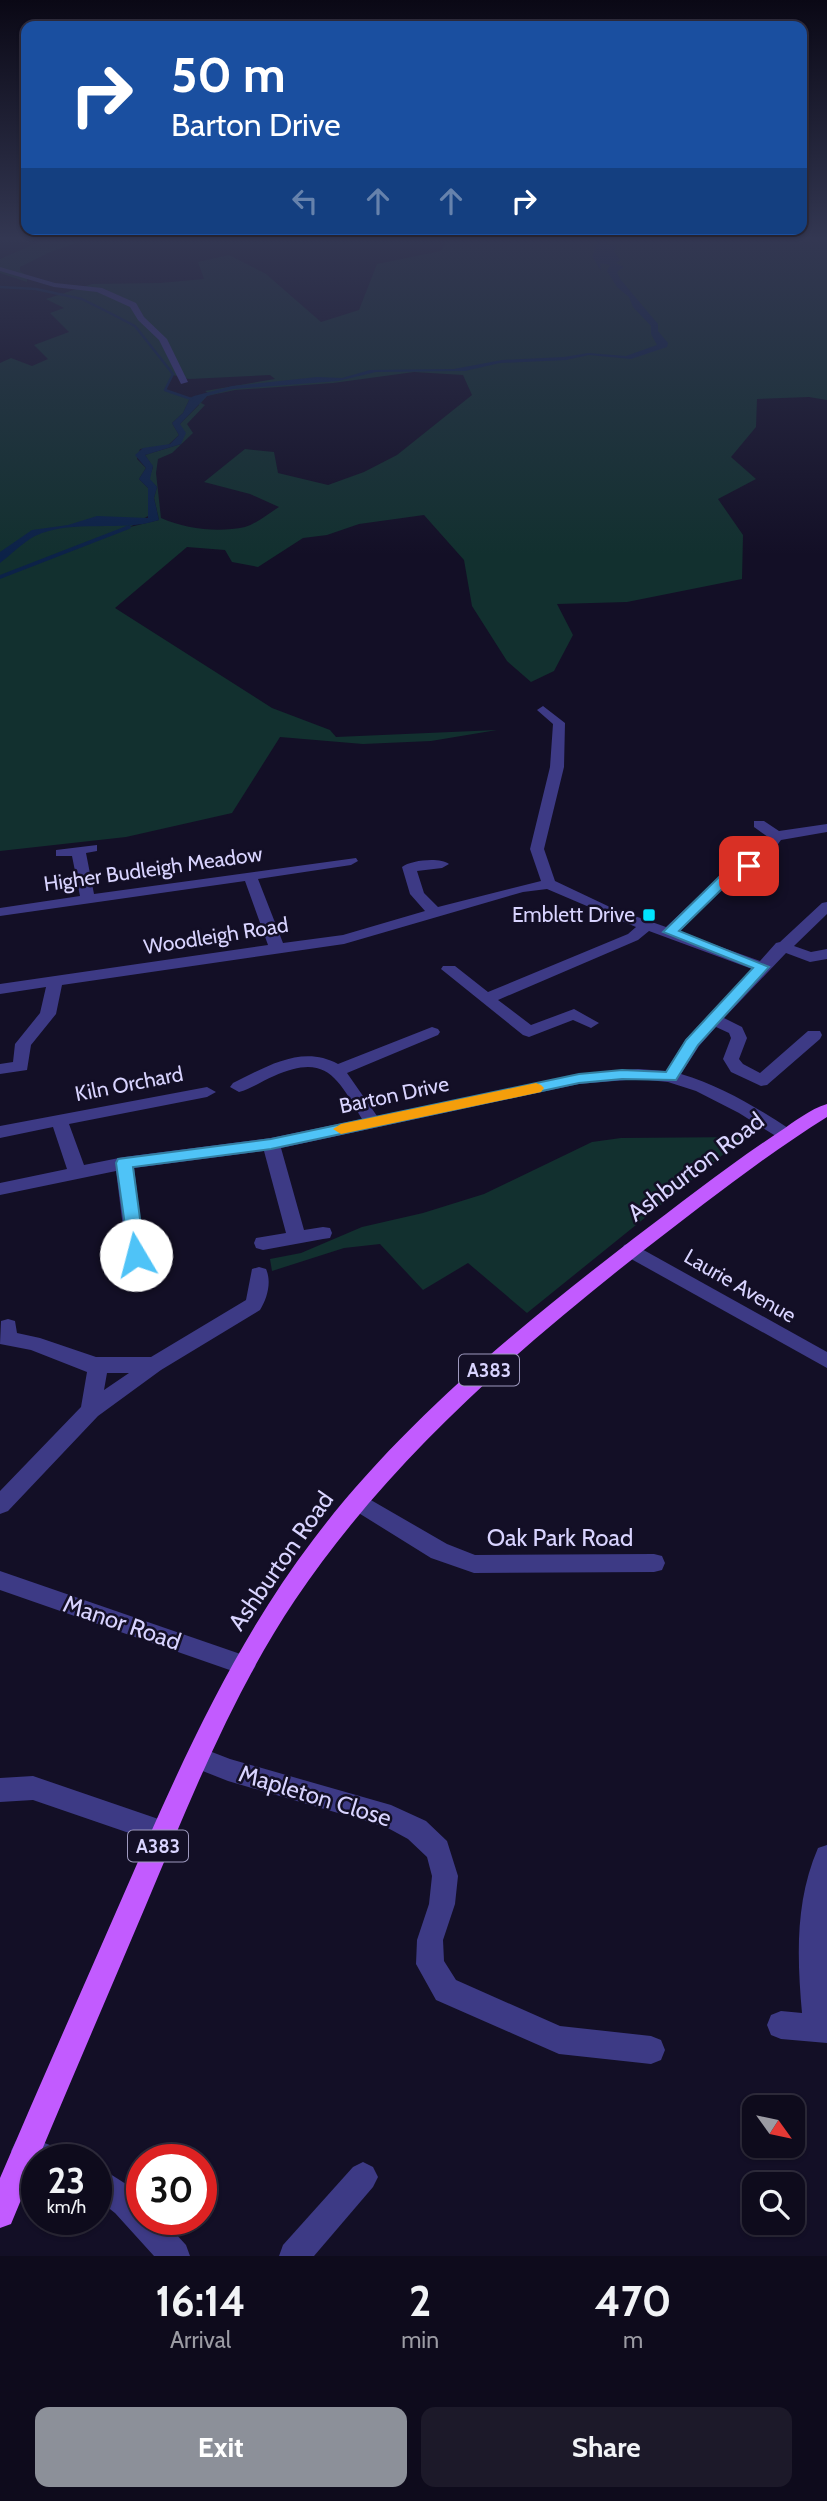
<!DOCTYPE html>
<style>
body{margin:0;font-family:Cabin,sans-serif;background:#1c1929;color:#f1f3f6;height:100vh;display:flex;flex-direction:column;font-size:26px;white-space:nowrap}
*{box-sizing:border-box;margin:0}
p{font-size:23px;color:#9b9ba3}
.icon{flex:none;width:38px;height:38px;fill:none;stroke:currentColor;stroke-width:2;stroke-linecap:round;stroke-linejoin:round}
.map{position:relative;height:2256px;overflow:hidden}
.drawer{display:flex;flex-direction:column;background:#0e0b1c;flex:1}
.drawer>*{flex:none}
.banner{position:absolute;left:21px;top:21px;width:786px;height:214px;border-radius:14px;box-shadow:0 2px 5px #0004,0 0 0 2px #2e2b3b;background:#1a4fa0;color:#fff;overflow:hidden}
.needle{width:46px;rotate:123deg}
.controls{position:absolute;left:742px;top:2095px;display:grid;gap:14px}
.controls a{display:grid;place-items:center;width:63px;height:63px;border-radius:14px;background:#0e0b1c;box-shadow:0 2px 5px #0004,0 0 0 2px #2e2b3b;font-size:35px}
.speed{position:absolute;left:21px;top:2144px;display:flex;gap:14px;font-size:35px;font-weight:700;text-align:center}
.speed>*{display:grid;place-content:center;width:91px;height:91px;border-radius:50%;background:#0e0b1c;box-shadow:0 2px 5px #0004,0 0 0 2px #2e2b3b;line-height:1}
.speed small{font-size:18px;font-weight:400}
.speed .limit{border:10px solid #d22;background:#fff;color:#111}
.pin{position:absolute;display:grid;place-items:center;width:60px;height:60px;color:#fff;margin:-30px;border-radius:14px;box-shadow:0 4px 10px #0006}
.me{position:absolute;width:77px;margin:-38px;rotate:352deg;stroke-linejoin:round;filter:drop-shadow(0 0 5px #0008)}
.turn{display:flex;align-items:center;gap:24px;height:147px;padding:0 35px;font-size:32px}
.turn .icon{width:91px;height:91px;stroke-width:2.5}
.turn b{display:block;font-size:49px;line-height:60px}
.lanes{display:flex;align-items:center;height:66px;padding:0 35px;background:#0003;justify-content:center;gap:35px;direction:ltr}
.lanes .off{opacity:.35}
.eta{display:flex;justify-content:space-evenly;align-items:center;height:119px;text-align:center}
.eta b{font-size:42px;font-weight:700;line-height:49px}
.action{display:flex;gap:14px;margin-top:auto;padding:14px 35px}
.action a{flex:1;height:80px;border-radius:14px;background:#8c9099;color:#fff;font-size:28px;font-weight:700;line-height:80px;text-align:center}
.action a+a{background:#1c1929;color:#f1f3f6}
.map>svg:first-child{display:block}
</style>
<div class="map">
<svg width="827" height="2256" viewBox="0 0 827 2256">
<rect width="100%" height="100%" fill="#130f26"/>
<!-- green -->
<g fill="#12302f" fill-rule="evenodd">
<polygon points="46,239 88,239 50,252 20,267 20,271 27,276 27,282 0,273 0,259"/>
<path d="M 447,239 L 827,239 L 827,400 L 809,397 L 757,399 L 756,427 L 731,457 L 756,479 L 718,499 L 743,535 L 742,579 L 627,602 L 557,604 L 573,635 L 554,671 L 531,682 L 507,661 L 472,606 L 464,560 L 424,515 L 359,524 L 327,535 L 303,538 L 258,567 L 232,562 L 225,550 L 187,547 L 115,608 L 272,708 L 330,730 L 336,737 L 497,730 L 431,741 L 363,744 L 280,737 L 232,813 L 126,837 L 0,851 L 0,363 L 11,358 L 32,366 L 48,359 L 34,345 L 69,332 L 50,313 L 64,308 L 46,299 L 92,284 L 160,283 L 204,279 L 198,262 L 229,255 L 266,274 L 321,322 L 359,310 L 377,264 L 441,251 ZM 414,372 L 463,375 L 472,395 L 397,455 L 364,472 L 328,485 L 278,473 L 274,452 L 245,449 L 204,482 L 250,494 L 279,507 C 269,513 256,524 245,527 C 218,533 186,529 161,518 L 156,473 L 158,459 L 172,453 L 193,433 L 187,424 L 205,405 L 201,403 L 207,396 L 235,390 L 333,383 ZM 173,375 L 189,379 L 270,375 L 275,379 L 205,391 L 208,393 L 197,397 L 199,405 L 180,424 L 181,444 L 145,455 L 153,467 L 149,479 L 157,487 L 154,498 L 159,520 L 130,527 L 148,516 L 148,488 L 139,479 L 146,468 L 137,459 L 140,449 L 167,446 L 179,435 L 172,423 L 183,413 L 190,398 L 194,396 L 189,398 L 165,390 Z"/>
<polygon points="745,1137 527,1313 468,1263 423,1290 380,1244 344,1248 272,1271 270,1259 301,1253 362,1227 423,1213 484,1194 592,1142 621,1138"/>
</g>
<!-- water -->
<path fill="#0c2248" d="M 599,239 L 605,239 L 607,244 L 617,246 L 614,251 L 620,260 L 616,263 L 624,267 L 617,272 L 620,279 L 658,324 L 658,331 L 668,343 L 667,347 L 631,359 L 589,355 L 566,360 L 500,363 L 465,371 L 376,372 L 338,381 L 233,389 L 207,396 L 180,424 L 186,433 L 181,444 L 145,455 L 153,466 L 150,479 L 157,487 L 154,498 L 159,520 C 121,533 73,518 35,536 C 22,543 12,554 0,563 L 0,552 L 32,530 L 68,525 L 97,516 L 148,518 L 148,488 L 139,479 L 146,468 L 135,455 L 143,448 L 170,444 L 179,435 L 172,423 L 183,413 L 190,398 L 194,396 L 232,386 L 317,377 L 342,378 L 370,370 L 454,369 L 502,360 L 564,357 L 588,353 L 626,356 L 657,345 L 651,334 L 651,326 L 633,307 L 629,297 L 617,287 L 607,271 L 610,265 L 600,263 L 601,271 L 592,256 Z"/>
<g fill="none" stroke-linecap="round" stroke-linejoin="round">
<!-- stream-far1 -->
<polyline stroke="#0c2248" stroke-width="2.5" points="0,287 36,289 82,299 110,313 135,326 173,374 165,390 194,400"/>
<!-- stream -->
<polyline stroke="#0c2248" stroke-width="3.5" points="0,577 129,527"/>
<!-- minor -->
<g fill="#3d3a85" fill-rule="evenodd">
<polygon points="0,267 55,283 102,288 136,303 144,317 167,339 188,382 181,384 159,340 138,320 130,307 97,292 54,287 0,271"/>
<path d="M 543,706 L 565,723 L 564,767 L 544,849 L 555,881 L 612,908 L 666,927 L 720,876 L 754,857 L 768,837 L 754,827 L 754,821 L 764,821 L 779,831 L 827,824 L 827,832 L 781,840 L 764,863 L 730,882 L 679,932 L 760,961 L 776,943 L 780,942 L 822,903 L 827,902 L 827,914 L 794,946 L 811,952 L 827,949 L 827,959 L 810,962 L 786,953 L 724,1018 L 742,1027 L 747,1038 L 739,1059 L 743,1064 L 760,1073 L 808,1031 L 820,1031 L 822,1035 L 820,1039 L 767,1085 L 761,1086 L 731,1072 L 723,1059 L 731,1038 L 729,1033 L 716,1027 L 699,1046 L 681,1074 C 721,1086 756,1107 791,1130 L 794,1134 L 791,1138 L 779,1138 L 739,1113 L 696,1091 L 668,1082 L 638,1079 L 579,1084 L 281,1148 L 304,1230 L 323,1227 L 330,1228 L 332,1233 L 330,1238 L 323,1239 L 263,1250 L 256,1248 L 254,1243 L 256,1238 L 286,1233 L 264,1151 L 134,1168 L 144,1248 L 161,1244 L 168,1246 L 170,1251 L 168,1256 L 161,1258 L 114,1267 L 107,1265 L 104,1260 L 107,1255 L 126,1251 L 116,1171 L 0,1195 L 0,1183 L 67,1169 L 53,1127 L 0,1138 L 0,1126 L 207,1087 L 216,1092 L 207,1097 L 69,1124 L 84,1165 L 124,1157 L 271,1138 L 362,1119 C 337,1077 326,1053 274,1076 C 262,1081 251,1089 239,1092 L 230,1087 L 233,1083 C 266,1067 302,1044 338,1064 L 432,1027 L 438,1029 L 440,1032 L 438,1035 L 347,1073 L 377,1116 L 579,1074 L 638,1069 L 666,1071 L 686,1039 L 752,969 L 649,931 L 638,940 L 498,1000 L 531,1025 L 574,1009 L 599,1023 L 591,1028 L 573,1020 L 529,1037 L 523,1035 L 441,969 L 443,966 L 455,966 L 488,992 L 628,934 L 636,927 L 547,889 L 523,892 L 344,944 L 62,985 L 56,1014 L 31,1045 L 27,1070 L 0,1074 L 0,1064 L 13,1062 L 15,1044 L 40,1013 L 46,987 L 0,994 L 0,984 L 268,945 L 245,881 L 0,916 L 0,908 L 80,896 L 72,856 L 56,856 L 56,850 L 97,845 L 97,851 L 86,853 L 94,894 L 356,858 L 358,861 L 351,865 L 258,879 L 283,943 L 343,935 L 425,911 L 410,894 L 402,867 C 411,860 440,857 449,864 L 442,868 L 417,871 L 424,893 L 438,907 L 541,881 L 530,849 L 550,767 L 553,724 L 537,710 Z"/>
<polygon points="631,1243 827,1352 827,1368 624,1255 622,1250 624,1245"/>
<path d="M 259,1267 L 266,1269 C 272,1282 267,1299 260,1310 L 161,1370 L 98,1416 L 8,1511 L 0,1514 L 0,1491 L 81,1407 L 87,1372 L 31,1350 L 0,1344 L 1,1321 L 8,1319 L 15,1321 L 17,1333 L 40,1338 L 96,1357 L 151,1357 L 246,1300 L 252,1269 ZM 107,1373 L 129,1373 L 104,1390 Z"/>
<polygon points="357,1492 447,1544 475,1555 654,1554 662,1556 665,1563 662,1570 654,1572 474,1573 431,1558 349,1507 346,1501 349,1495"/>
<polygon points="0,1571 252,1658 256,1665 252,1672 244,1675 0,1590"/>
<polygon points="199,1747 230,1759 391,1805 426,1821 447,1841 458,1876 455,1904 443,1940 444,1961 456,1980 560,2026 651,2036 661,2040 665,2050 661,2060 651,2064 559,2054 436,2000 416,1964 417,1940 429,1904 432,1876 427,1857 408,1839 386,1827 228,1781 190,1766 187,1758 190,1750"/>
<polygon points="33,1776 173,1824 177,1833 173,1842 164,1845 33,1800 0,1802 0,1778"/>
<path d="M 827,1845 L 827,2043 L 781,2039 L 771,2035 L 767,2025 L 771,2015 L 781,2011 L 802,2013 C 797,1957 795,1901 818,1848 Z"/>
<polygon points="26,2136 63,2150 68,2160 37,2160 37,2169 16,2161 11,2151 16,2141"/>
<polygon points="363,2162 373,2167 378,2177 373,2187 314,2256 279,2256 283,2245 353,2167"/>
<polygon points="96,2165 137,2191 142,2197 142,2219 162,2219 186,2245 190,2256 154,2256 115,2213 96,2198"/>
</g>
<!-- major -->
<path fill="#c25bff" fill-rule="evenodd" d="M 827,1104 L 827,1117 C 763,1157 704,1204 644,1250 C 514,1352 388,1462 295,1600 C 232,1694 190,1801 146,1905 C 101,2011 55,2118 11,2224 L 0,2228 L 0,2178 C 40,2084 82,1990 123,1896 C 177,1772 231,1648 313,1540 C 401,1423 518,1328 633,1239 C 681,1203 729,1165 779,1132 C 794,1122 810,1109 827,1104 Z"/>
</g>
<!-- sky -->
<linearGradient id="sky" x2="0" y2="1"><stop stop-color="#0a0815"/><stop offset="0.43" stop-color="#333752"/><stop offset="1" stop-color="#333752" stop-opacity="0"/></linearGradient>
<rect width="827" height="555" fill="url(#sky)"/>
<!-- route -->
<polygon fill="#4fc3f7" stroke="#337fa1" stroke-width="2" points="749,862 756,866 754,869 729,882 679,931 769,967 698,1045 676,1080 622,1079 579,1083 271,1149 133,1167 145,1255 136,1261 130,1260 116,1163 118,1159 271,1139 579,1074 622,1070 666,1072 686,1040 753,968 663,932 720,876"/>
<!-- slow -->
<polygon fill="#f59e0b" points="536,1083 541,1085 544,1088 541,1092 341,1134 333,1129 341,1124"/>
<!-- markers -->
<rect fill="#00e5ff" stroke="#130f26" stroke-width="2.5" x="642" y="908" width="14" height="14" rx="3.5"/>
<g text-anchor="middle" stroke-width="5" stroke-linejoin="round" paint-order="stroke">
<!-- shield labels -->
<g fill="#130f26" stroke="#9e99be" stroke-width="2">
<rect x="459" y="1354.5" width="60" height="31" rx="5"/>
<rect x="128" y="1830.5" width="60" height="31" rx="5"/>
</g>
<g font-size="19" font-weight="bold" fill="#d9d4ff">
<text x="489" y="1377">A383</text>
<text x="158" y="1853">A383</text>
</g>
<!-- street labels -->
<g font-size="21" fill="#d9d4ff" stroke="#130f26">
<text transform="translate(153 869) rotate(-8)" y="7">Higher Budleigh Meadow</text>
<text transform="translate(216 936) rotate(-9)" y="7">Woodleigh Road</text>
<text transform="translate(129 1084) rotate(-11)" y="7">Kiln Orchard</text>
<text transform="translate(394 1095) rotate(-12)" y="7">Barton Drive</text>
<text transform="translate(740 1286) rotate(30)" y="7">Laurie Avenue</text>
</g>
<!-- poi labels -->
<g font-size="21" fill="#d9d4ff" stroke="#130f26" text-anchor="end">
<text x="635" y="922">Emblett Drive</text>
</g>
<!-- near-street labels -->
<g font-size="24" fill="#d9d4ff" stroke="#130f26">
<text transform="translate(696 1167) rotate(-37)" y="8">Ashburton Road</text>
<text x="560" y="1546">Oak Park Road</text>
<text transform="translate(281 1561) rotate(-55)" y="8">Ashburton Road</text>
<text transform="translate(122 1623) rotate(19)" y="8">Manor Road</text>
<text transform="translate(315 1796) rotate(17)" y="8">Mapleton Close</text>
</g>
</g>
</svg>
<div class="controls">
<a><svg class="needle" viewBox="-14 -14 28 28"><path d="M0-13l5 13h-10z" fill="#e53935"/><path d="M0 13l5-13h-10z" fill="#9b9ba3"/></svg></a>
<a><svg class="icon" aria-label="search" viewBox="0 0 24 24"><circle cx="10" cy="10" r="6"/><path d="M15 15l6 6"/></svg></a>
</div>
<div class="speed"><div>23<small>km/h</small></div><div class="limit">30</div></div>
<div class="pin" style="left:749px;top:866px;background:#d93025"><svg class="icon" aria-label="arrive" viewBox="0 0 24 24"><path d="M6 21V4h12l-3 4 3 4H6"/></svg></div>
<svg class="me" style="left:136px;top:1255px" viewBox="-20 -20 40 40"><circle r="19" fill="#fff"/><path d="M0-13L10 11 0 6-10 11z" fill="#4fc3f7"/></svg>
<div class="banner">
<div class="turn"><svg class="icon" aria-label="right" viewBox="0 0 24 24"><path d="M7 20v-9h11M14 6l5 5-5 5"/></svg><div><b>50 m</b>Barton Drive</div></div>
<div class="lanes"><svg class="icon off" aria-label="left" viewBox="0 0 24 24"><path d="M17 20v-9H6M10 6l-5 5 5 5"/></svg><svg class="icon off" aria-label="ahead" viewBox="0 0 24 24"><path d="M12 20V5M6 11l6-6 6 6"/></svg><svg class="icon off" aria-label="ahead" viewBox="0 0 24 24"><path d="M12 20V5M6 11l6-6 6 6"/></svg><svg class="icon" aria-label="right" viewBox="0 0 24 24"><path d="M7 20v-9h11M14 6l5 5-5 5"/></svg></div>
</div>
</div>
<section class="drawer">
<div class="eta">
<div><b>16:14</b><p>Arrival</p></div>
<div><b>2</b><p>min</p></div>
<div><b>470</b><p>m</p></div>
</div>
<div class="action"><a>Exit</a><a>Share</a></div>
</section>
